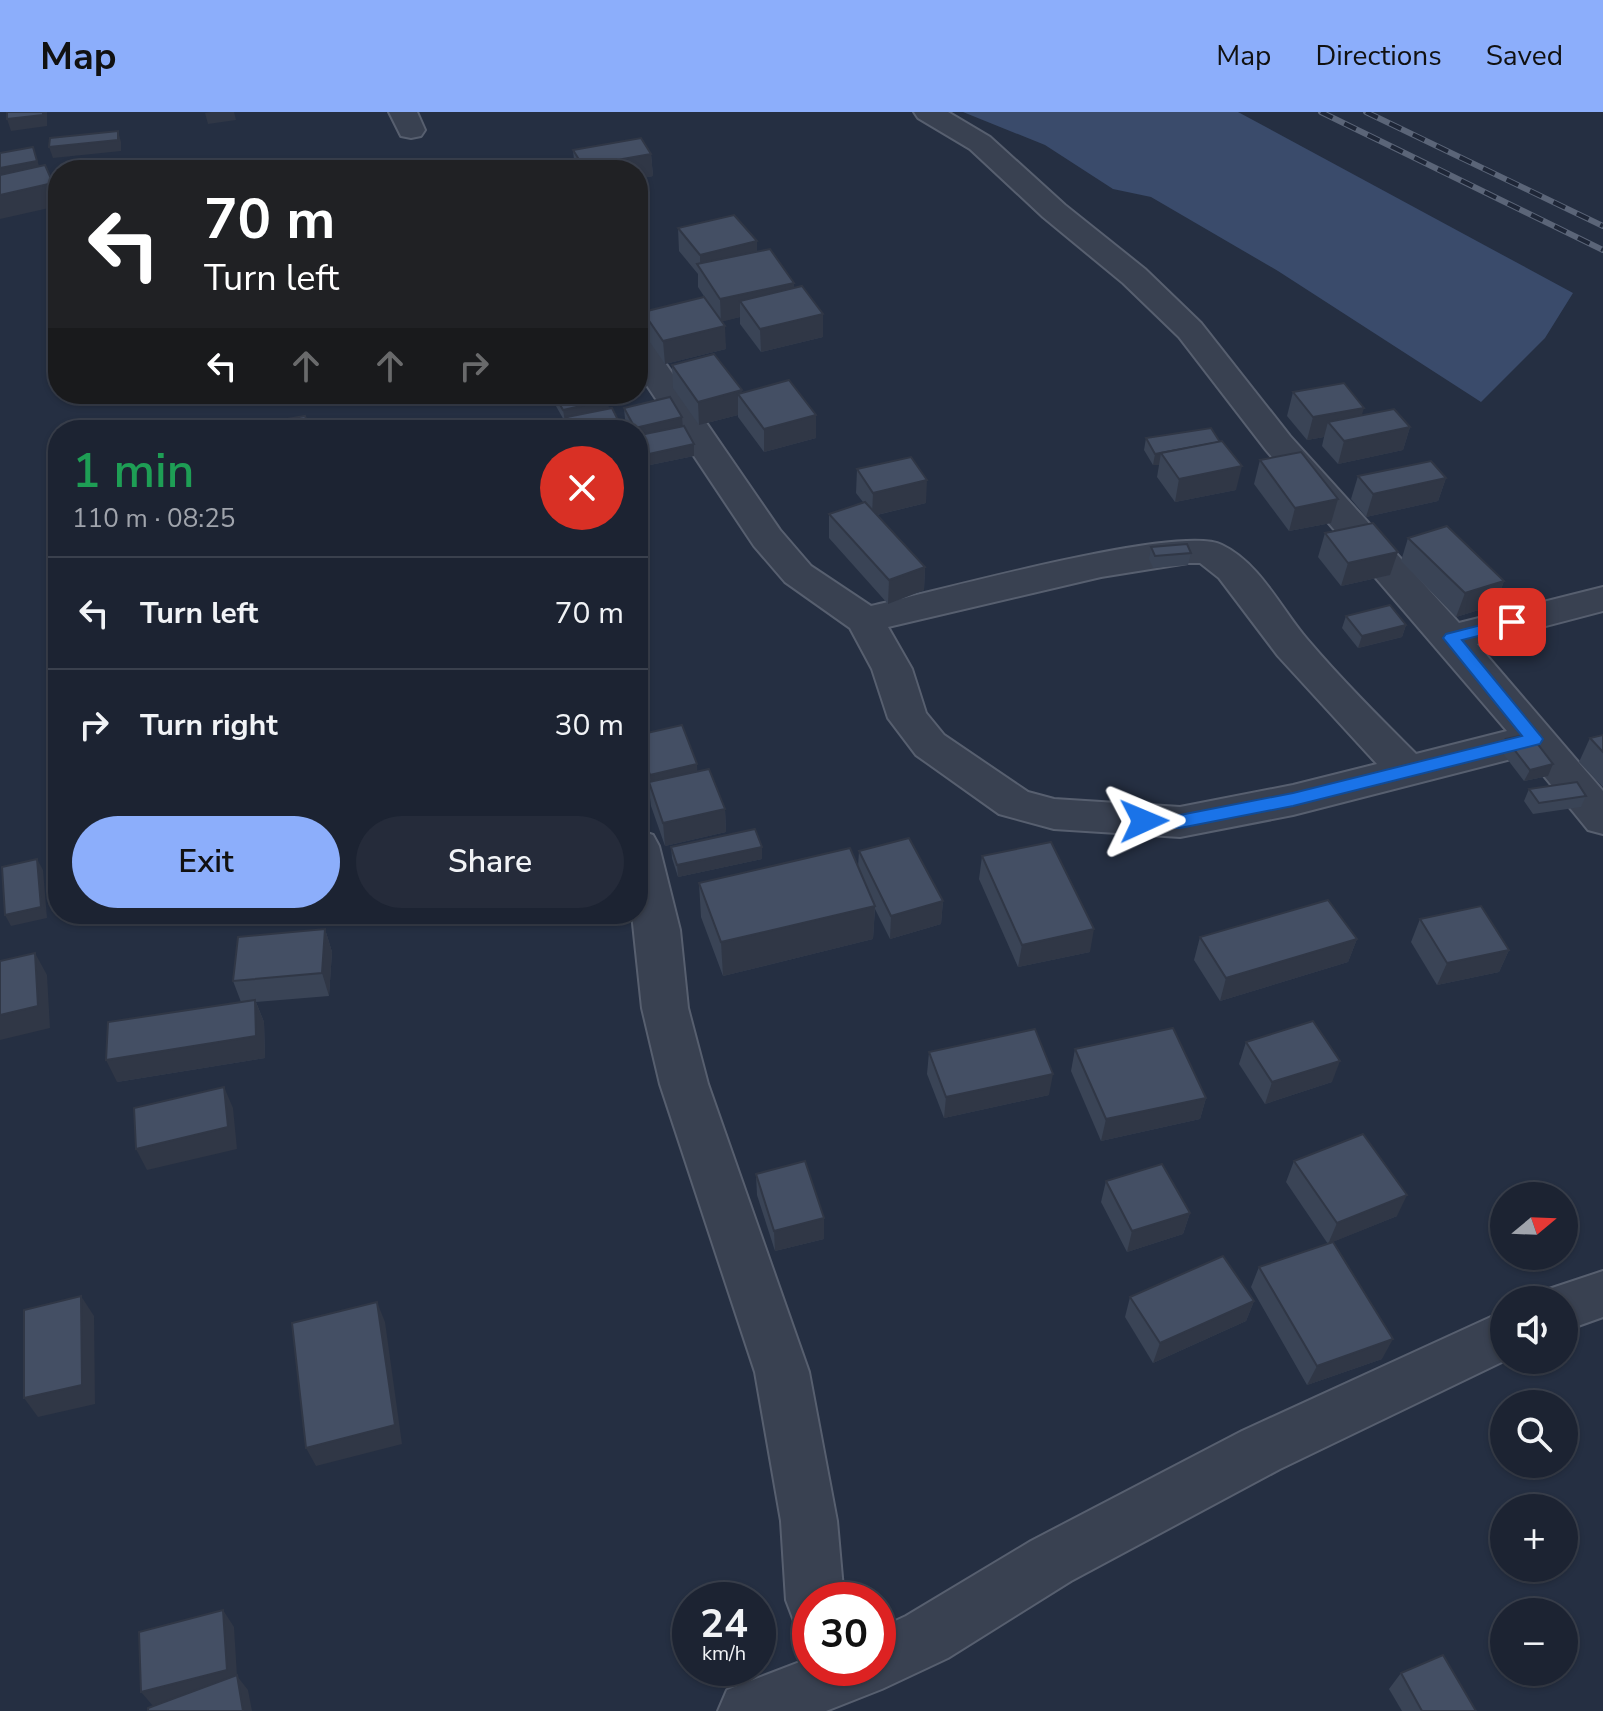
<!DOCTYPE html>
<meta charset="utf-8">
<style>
body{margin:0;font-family:"Nunito Sans",sans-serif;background:#252b3a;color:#f1f3f6;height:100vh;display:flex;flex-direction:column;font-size:30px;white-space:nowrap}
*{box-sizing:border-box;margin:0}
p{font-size:26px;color:#a0a4ac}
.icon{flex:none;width:44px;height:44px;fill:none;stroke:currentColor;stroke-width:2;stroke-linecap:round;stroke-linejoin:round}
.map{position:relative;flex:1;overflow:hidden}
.details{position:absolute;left:48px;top:308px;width:600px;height:504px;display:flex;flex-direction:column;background:#1c2332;border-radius:32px;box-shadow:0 2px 6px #0004,0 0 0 2px #3a404d}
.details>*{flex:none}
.guide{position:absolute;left:48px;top:48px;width:600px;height:244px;border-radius:32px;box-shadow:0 2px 6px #0004,0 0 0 2px #3a404d;background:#202124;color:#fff;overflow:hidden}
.needle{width:52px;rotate:71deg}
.buttons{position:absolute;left:1490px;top:1070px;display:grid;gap:16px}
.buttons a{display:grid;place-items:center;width:88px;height:88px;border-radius:50%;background:#1c2332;box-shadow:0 2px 6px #0004,0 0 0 2px #3a404d;font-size:40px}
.speed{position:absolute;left:672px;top:1470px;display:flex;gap:16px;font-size:40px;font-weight:700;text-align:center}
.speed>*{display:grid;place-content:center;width:104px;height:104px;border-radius:50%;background:#1c2332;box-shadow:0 2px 6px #0004,0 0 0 2px #3a404d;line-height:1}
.speed small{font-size:20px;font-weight:400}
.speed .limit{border:12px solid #d22;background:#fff;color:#111}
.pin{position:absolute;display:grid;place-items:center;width:68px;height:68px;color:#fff;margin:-34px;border-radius:16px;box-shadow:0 4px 12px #0006}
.me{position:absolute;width:88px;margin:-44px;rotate:89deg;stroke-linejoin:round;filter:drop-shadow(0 0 6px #0008)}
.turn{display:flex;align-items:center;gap:28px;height:168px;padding:0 24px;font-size:36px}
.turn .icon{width:104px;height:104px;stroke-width:2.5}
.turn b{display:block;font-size:56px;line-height:68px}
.lanes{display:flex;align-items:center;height:76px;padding:0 24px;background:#0003;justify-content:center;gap:40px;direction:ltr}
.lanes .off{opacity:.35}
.round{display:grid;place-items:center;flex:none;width:84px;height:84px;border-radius:42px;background:#252b3a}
.head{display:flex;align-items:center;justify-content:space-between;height:136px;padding:0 24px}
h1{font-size:48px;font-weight:600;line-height:60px;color:#1e9e55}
.primary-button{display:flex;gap:16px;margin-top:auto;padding:16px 24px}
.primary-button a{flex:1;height:92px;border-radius:48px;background:#8caefb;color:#111;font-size:32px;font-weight:600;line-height:92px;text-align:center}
.primary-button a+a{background:#252b3a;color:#f1f3f6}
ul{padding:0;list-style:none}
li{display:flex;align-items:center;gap:24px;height:112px;padding:0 24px;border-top:2px solid #3a404d}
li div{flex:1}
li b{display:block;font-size:30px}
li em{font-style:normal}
header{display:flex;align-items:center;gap:48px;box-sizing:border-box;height:112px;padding:0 40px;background:#8caefb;color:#111}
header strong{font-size:38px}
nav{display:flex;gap:44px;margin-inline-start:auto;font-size:28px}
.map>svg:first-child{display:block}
</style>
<header>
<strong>Map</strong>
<nav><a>Map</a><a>Directions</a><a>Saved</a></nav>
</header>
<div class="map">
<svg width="1603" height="1599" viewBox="0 0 1603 1599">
<rect width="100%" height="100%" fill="#252f42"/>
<!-- water -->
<polygon fill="#3a4b6b" points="963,0 1238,0 1573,181 1545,226 1481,290 1278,159 1151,85 1113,77 1045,33"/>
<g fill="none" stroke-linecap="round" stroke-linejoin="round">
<!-- minor casing -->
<g stroke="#575f6f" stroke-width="4">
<g id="minor">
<polygon points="389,0 417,0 425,18 421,24 411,26 401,24"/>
<path d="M 914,0 L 948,0 L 990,25 L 1065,93 L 1145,157 L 1201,211 L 1290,324 L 1459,511 L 1603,475 L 1603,499 L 1477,532 L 1603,679 L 1603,722 L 1588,718 L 1527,643 L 1293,703 L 1180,725 L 1054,717 L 999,702 L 916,643 L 888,606 L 872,557 L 850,516 L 785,470 L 754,434 L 638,260 L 638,226 L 650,229 L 780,418 L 811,454 L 871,494 C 932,481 1179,411 1222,433 C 1260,451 1281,497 1307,527 C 1341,567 1379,605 1416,642 L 1507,619 L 1266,338 L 1179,225 L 1123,171 L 1043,105 L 970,37 L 918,6 ZM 1188,451 L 1200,451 L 1219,466 L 1278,544 L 1377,652 L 1293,673 L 1180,695 L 1054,687 L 1028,680 L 944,623 L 926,601 L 912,557 L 888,515 L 1101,465 Z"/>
<polygon points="638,718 653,723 659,734 680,818 688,896 708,972 809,1260 837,1409 844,1488 810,1488 810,1515 794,1509 786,1488 781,1409 755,1260 660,972 642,896 632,802 638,802"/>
<polygon points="1603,1159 1603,1205 1564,1219 1564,1188 1541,1188 1546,1178"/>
<polygon points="1504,1199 1506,1248 1280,1357 1071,1469 948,1546 882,1577 826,1599 718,1599 727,1578 810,1546 810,1556 878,1556 878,1517 906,1504 1031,1429 1242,1319"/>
</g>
</g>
<!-- minor -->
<use href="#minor" fill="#394151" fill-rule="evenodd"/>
<!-- rail casing -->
<g stroke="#5b6578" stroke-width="6">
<g id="rail">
<polyline points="1321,0 1603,138"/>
<polyline points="1366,0 1603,114"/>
</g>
</g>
<!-- rail -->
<use href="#rail" stroke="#1e2637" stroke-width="4" stroke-dasharray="13" stroke-linecap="butt"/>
</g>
<!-- wall -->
<g fill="#3a4456">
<polygon points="573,38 651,42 653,64 638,67 638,58 575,58"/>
<polygon points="678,116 757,140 794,171 794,176 823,225 761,240 740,212 740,205 722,209 726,237 665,252 645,223 643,200 713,198 698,175 698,162 679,139"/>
<polygon points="672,253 742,281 816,303 816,326 764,340 738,305 738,303 699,313 673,276"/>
<polygon points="1293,280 1362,303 1410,315 1403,338 1338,352 1322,334 1324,325 1307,328 1287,304"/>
<polygon points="551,282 604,282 609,297 623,318 569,318 567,309 565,310 552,287"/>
<polygon points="624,296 682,305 682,314 694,344 650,353 641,335 640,326 638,327 638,318 631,318 625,307"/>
<polygon points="1146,326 1236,378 1175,390 1157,365 1159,353 1153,353 1144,338"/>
<polygon points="1260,348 1331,411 1289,419 1254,372"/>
<polygon points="857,357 926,391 877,403 925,455 924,478 888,492 829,426 829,402 863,390 856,381"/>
<polygon points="1358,364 1446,366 1438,389 1366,405 1351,387"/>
<polygon points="1325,421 1390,463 1341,474 1318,445"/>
<polygon points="1408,426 1504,469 1495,493 1456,505 1401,449"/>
<polygon points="1151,435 1191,441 1188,453 1153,456 1149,447"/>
<polygon points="1346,504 1406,513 1402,525 1358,536 1342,516"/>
<polygon points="638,623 697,652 697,660 725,697 726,720 665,734 651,694 649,678 638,646"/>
<polygon points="1603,623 1603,675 1579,650 1590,626"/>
<polygon points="1506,627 1548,664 1524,669 1501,639"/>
<polygon points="1529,677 1586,684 1581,695 1533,702 1524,689"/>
<polygon points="671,735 762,735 762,747 678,765 672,746"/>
<polygon points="859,739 943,789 941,812 890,827 875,797 873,827 723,864 701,805 699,771 858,755"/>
<polygon points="982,744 1090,840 1018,855 979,767"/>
<polygon points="1420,807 1509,838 1499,860 1437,873 1411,830"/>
<polygon points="325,817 332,840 329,884 256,890 264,910 265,946 117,970 241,890 233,869"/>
<polygon points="1200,825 1357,827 1348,850 1220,889 1194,848"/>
<polygon points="1246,930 1332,970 1265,992 1239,952"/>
<polygon points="1075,937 1206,986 1200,1007 1101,1029 1071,959"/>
<polygon points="929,940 1049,983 944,1006 927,962"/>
<polygon points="1294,1049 1397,1104 1332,1130 1382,1247 1307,1273 1251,1175 1259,1155 1328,1132 1286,1070"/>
<polygon points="756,1062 824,1106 824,1127 775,1139 757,1083"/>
<polygon points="1106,1069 1190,1101 1183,1122 1127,1140 1101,1090"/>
<polygon points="1130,1185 1254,1189 1246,1209 1153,1251 1125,1205"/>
<polygon points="1401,1561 1476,1599 1402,1599 1389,1577"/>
</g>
<!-- shaded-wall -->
<g fill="#303746">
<polygon points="43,0 47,0 47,14 11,19 7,7"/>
<polygon points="211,0 234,0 236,8 208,12 205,1"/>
<polygon points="118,19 121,30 121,39 53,46 49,35"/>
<polygon points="33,35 40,57 0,80 0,56"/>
<polygon points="651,42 653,64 638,67 638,58 583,58 583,54"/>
<polygon points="53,71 58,86 58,94 0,107 0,83"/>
<polygon points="757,129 757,151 700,157 700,143"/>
<polygon points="794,171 794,194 740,189 740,205 721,210 720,187"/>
<polygon points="823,202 823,225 761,240 760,217"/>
<polygon points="725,214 726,237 665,252 663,229"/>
<polygon points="645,239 647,262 638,264 638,240"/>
<polygon points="742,278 742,288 738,282 738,303 699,313 698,290"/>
<polygon points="608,288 609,300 567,305 567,309 565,310 563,298"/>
<polygon points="1364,296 1357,319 1328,310 1324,325 1307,328 1313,305"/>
<polygon points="816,303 816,326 764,340 764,317"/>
<polygon points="682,305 683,317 640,323 640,326 638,327 638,318 635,318 635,316"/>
<polygon points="1410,315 1403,338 1338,352 1344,329"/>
<polygon points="1221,331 1161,341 1159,353 1153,353 1155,342"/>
<polygon points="694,332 694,344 650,353 649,342"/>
<polygon points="1242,354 1236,378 1175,390 1179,367"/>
<polygon points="1446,366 1438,389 1366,405 1373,382"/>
<polygon points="927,368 926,391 872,404 873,381"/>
<polygon points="1338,387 1331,411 1289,419 1295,396"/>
<polygon points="1398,440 1390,463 1341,474 1348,451"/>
<polygon points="925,455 924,478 888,492 889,468"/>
<polygon points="1504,469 1495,493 1456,505 1465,481"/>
<polygon points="1406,513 1402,525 1358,536 1362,524"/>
<polygon points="697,652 698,676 651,679 650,663"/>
<polygon points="1553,652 1548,664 1524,669 1530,658"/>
<polygon points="725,697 726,720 665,734 663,711"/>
<polygon points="762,735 762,747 678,765 677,753"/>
<polygon points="37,747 43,758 47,806 11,814 5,803"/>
<polygon points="943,789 941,812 890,827 891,804"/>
<polygon points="875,794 873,827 723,864 721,830"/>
<polygon points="325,817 332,840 329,884 322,861"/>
<polygon points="1094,817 1090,840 1018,855 1022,833"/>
<polygon points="1357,827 1348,850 1220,889 1226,866"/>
<polygon points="1509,838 1499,860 1437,873 1447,851"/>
<polygon points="35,841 47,863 50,916 0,928 0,903"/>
<polygon points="255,888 264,910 265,946 117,970 106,948"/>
<polygon points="1340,949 1332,970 1265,992 1272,970"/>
<polygon points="1053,962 1049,983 944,1006 946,985"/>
<polygon points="224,975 233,996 237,1037 147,1058 136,1037"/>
<polygon points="1206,986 1200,1007 1101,1029 1106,1007"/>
<polygon points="1407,1083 1397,1104 1328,1132 1337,1111"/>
<polygon points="1190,1101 1183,1122 1127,1140 1132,1119"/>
<polygon points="824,1106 824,1127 775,1139 774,1119"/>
<polygon points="81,1184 94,1204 95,1292 38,1305 24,1286"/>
<polygon points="1254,1189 1246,1209 1153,1251 1160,1231"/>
<polygon points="377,1190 385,1210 402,1332 316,1354 306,1336"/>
<polygon points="1393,1227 1382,1247 1307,1273 1317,1254"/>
<polygon points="223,1498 234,1515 237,1564 248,1578 252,1599 154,1595 141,1580"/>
</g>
<!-- building -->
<g fill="#444f64" stroke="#303746" stroke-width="2">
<polygon points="7,0 43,0 43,3 7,7"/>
<polygon points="118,19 118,28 49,35 50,26"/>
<polygon points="641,26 651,42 583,54 573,38"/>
<polygon points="33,35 37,49 0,56 0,41"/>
<polygon points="45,53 53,71 0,83 0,63"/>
<polygon points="434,55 435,58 414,58"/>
<polygon points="734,103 757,129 700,143 678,116"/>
<polygon points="770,137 794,171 720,187 697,152"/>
<polygon points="802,174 823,202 760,217 740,189"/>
<polygon points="704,185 725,214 663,229 643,200"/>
<polygon points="638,226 645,239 638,240"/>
<polygon points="714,242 742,278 698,290 672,253"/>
<polygon points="789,268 816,303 764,317 738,282"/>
<polygon points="1344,271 1364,296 1313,305 1293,280"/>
<polygon points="554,282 604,282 608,288 563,298"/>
<polygon points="670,285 682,305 635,316 624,296"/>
<polygon points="612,296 623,318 573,318 567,305"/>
<polygon points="1394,297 1410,315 1344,329 1328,310"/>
<polygon points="305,304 310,318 272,318 270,310"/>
<polygon points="684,314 694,332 649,342 640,323"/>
<polygon points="1211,316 1220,330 1155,342 1146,326"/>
<polygon points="1222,329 1242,354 1179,367 1161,341"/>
<polygon points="1301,340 1338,387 1295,396 1260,348"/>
<polygon points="911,345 927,368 873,381 857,357"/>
<polygon points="1431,349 1446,366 1373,382 1358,364"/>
<polygon points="865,390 925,455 889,468 829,402"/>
<polygon points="1373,411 1398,440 1348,451 1325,421"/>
<polygon points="1447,414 1504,469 1465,481 1408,426"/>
<polygon points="1187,432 1191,441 1155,444 1151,435"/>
<polygon points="1390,493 1406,513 1362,524 1346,504"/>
<polygon points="682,613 697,652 650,663 638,628 638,623"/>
<polygon points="1530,622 1553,652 1530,658 1506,627"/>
<polygon points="1603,623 1603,640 1590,626"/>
<polygon points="709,657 725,697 663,711 649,670"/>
<polygon points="1577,670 1586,684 1539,691 1529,677"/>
<polygon points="755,717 762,735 677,753 671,735"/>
<polygon points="909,726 943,789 891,804 859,739"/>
<polygon points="1051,730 1094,817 1022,833 982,744"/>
<polygon points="850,736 875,794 721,830 699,771"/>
<polygon points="37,747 41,795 5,803 2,755"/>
<polygon points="1328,788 1357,827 1226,866 1200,825"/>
<polygon points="1481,794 1509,838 1447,851 1420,807"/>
<polygon points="325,817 322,861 233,869 238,825"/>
<polygon points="35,841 38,894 0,903 0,849"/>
<polygon points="255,888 256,924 106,948 108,910"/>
<polygon points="1313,909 1340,949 1272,970 1246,930"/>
<polygon points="1173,916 1206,986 1106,1007 1075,937"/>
<polygon points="1035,917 1053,962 946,985 929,940"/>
<polygon points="224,975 228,1015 136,1037 134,996"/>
<polygon points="1363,1022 1407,1083 1337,1111 1294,1049"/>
<polygon points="805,1049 824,1106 774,1119 756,1062"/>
<polygon points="1162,1052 1190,1101 1132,1119 1106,1069"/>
<polygon points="1333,1130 1393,1227 1317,1254 1259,1155"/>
<polygon points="1223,1144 1254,1189 1160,1231 1130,1185"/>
<polygon points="81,1184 82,1273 24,1286 24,1198"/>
<polygon points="377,1190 395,1313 306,1336 292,1211"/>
<polygon points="223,1498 227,1558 141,1580 139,1520"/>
<polygon points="1443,1543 1476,1599 1422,1599 1401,1561"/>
<polygon points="237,1563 243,1599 148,1599 148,1596"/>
</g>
<!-- route -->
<polygon fill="#1a73e8" stroke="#114b97" stroke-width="2" points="1512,505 1518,507 1518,514 1462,528 1540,623 1543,627 1540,632 1293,694 1180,716 1144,716 1135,709 1144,703 1180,703 1293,681 1522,624 1443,526 1446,522"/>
</svg>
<div class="buttons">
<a><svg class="needle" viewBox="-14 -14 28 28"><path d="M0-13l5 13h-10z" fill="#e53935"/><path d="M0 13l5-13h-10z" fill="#a0a4ac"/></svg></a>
<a><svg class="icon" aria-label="sound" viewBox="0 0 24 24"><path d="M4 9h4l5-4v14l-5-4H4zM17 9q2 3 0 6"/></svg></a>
<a><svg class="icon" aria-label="search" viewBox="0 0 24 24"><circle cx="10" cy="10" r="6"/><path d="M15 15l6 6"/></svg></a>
<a>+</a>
<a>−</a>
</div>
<div class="speed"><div>24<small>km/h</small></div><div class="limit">30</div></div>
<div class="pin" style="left:1512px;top:510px;background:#d93025"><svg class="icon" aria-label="arrive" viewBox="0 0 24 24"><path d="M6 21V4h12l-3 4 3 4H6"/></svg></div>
<svg class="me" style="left:1144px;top:709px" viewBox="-20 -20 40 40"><path d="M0-17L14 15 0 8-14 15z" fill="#1a73e8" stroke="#fff" stroke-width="4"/></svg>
<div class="guide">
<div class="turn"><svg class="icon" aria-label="left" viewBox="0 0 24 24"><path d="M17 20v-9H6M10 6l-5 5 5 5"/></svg><div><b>70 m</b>Turn left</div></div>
<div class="lanes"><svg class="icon" aria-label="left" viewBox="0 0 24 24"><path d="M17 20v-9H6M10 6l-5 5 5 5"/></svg><svg class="icon off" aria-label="ahead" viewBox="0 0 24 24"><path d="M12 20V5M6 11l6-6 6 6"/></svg><svg class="icon off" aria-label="ahead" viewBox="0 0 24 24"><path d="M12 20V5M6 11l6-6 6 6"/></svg><svg class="icon off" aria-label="right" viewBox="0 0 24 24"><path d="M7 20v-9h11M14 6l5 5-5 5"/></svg></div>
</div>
<section class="details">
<div class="head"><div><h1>1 min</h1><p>110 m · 08:25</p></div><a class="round" style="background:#d93025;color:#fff"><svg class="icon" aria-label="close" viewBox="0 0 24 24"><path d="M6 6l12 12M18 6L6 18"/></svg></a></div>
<ul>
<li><svg class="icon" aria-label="left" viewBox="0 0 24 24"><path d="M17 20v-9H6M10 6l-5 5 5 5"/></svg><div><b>Turn left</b></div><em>70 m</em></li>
<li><svg class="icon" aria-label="right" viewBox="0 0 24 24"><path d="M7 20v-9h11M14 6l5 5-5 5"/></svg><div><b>Turn right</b></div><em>30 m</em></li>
</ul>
<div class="primary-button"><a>Exit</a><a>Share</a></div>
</section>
</div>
